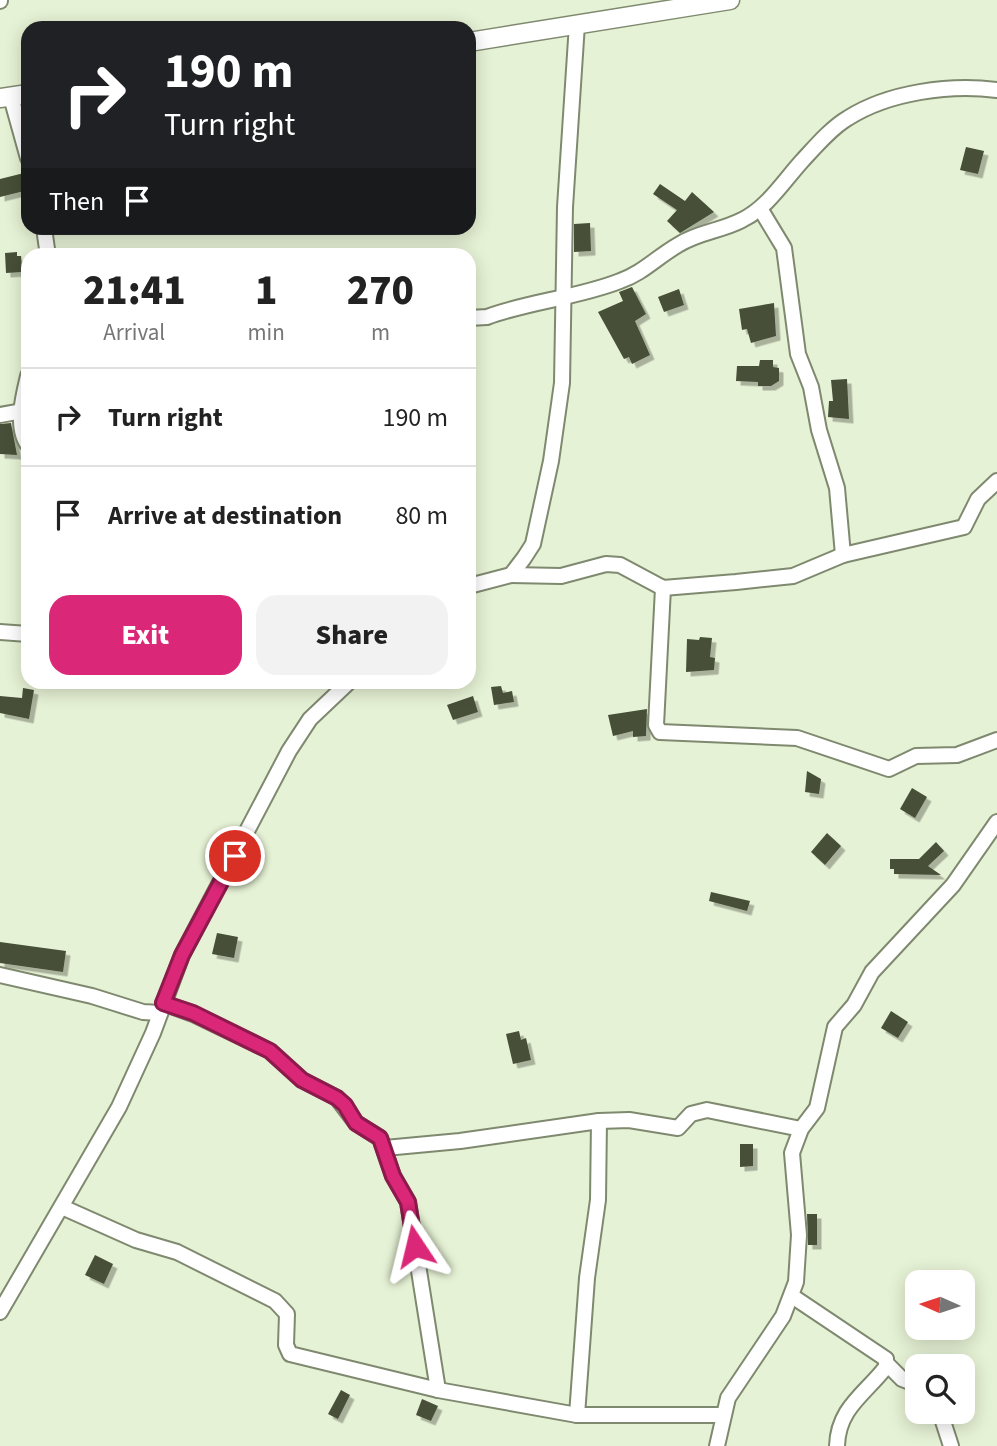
<!DOCTYPE html>
<style>
body{margin:0;font-family:"Source Sans 3",sans-serif;background:#f2f2f2;color:#222;height:100vh;display:flex;flex-direction:column;font-size:26px;white-space:nowrap}
*{box-sizing:border-box;margin:0}
p{font-size:23px;color:#767676}
.icon{flex:none;width:38px;height:38px;fill:none;stroke:currentColor;stroke-width:2;stroke-linecap:round;stroke-linejoin:round}
.map{position:relative;flex:1;overflow:hidden}
.side{position:absolute;left:21px;top:248px;width:455px;height:441px;display:flex;flex-direction:column;background:#fff;border-radius:21px;box-shadow:0 4px 18px #0003}
.side>*{flex:none}
.banner{position:absolute;left:21px;top:21px;width:455px;height:214px;border-radius:21px;box-shadow:0 4px 18px #0003;background:#202124;color:#fff;overflow:hidden}
.needle{width:46px;rotate:273deg}
.tools{position:absolute;left:905px;top:1270px;display:grid;gap:14px}
.tools a{display:grid;place-items:center;width:70px;height:70px;border-radius:14px;background:#fff;box-shadow:0 4px 18px #0003;font-size:35px}
.pin{position:absolute;display:grid;place-items:center;width:60px;height:60px;color:#fff;margin:-30px;border:4px solid #fff;border-radius:50%;box-shadow:0 2px 7px #0007}
.me{position:absolute;width:77px;margin:-38px;rotate:350deg;stroke-linejoin:round;filter:drop-shadow(0 0 5px #0008)}
.turn{display:flex;align-items:center;gap:24px;height:147px;padding:0 28px;font-size:32px}
.turn .icon{width:91px;height:91px;stroke-width:2.5}
.turn b{display:block;font-size:49px;line-height:60px}
.then{display:flex;align-items:center;height:66px;padding:0 28px;background:#0003;gap:14px;font-size:26px}
.eta{display:flex;justify-content:space-evenly;align-items:center;height:119px;text-align:center}
.eta b{font-size:42px;font-weight:800;line-height:49px}
.cta{display:flex;gap:14px;margin-top:auto;padding:14px 28px}
.cta a{flex:1;height:80px;border-radius:21px;background:#db2777;color:#fff;font-size:28px;font-weight:800;line-height:80px;text-align:center}
.cta a+a{background:#f2f2f2;color:#222}
ul{padding:0;list-style:none}
li{display:flex;align-items:center;gap:21px;height:98px;padding:0 28px;border-top:2px solid #e0e0e0}
li div{flex:1}
li b{display:block;font-size:26px}
li em{font-style:normal}
.map>svg:first-child{display:block}
</style>
<div class="map">
<svg width="997" height="1446" viewBox="0 0 997 1446">
<defs>
<filter id="shadow"><feDropShadow dx="4.5" dy="4.5" stdDeviation="0" flood-color="#0004"/></filter>
</defs>
<rect width="100%" height="100%" fill="#e6f2d5"/>
<!-- building -->
<g fill="#464f37" filter="url(#shadow)">
<polygon points="966,147 984,151 978,174 960,170"/>
<polygon points="24,173 28,190 0,197 0,179"/>
<polygon points="660,184 685,201 692,192 714,212 680,233 667,221 677,210 653,194"/>
<polygon points="590,223 591,251 574,252 574,224"/>
<polygon points="17,252 17,256 21,256 22,272 6,273 5,253"/>
<polygon points="632,287 646,314 635,321 650,355 632,364 629,357 624,359 598,312 623,301 619,292"/>
<polygon points="679,289 684,305 664,312 658,297"/>
<polygon points="774,303 776,336 751,343 747,329 742,330 739,309"/>
<polygon points="760,360 773,360 773,367 779,368 779,381 771,386 758,386 758,382 736,381 737,366 759,366"/>
<polygon points="847,379 849,419 828,417 829,401 833,401 831,380"/>
<polygon points="11,423 17,455 0,454 0,424"/>
<polygon points="700,637 712,638 710,657 715,658 714,670 686,672 687,639 699,640"/>
<polygon points="501,686 503,693 512,691 514,702 494,705 491,687"/>
<polygon points="23,688 34,690 29,719 0,713 0,696 22,698"/>
<polygon points="473,696 478,712 453,720 447,705"/>
<polygon points="647,709 646,736 633,737 633,731 613,736 608,715"/>
<polygon points="807,771 821,779 819,794 805,792"/>
<polygon points="912,788 927,797 915,818 900,809"/>
<polygon points="827,833 841,846 825,865 811,852"/>
<polygon points="936,842 944,851 928,866 941,875 894,874 894,869 890,869 890,859 919,859"/>
<polygon points="711,892 750,901 747,911 709,901"/>
<polygon points="217,933 238,937 234,958 212,954"/>
<polygon points="0,942 66,951 63,972 0,963"/>
<polygon points="891,1011 908,1022 898,1038 881,1028"/>
<polygon points="519,1031 521,1040 526,1038 531,1060 513,1064 506,1034"/>
<polygon points="740,1144 753,1144 753,1166 740,1167"/>
<polygon points="807,1214 817,1214 817,1245 808,1245"/>
<polygon points="95,1255 113,1264 104,1284 85,1275"/>
<polygon points="341,1390 350,1395 338,1419 328,1414"/>
<polygon points="422,1399 438,1406 431,1421 416,1415"/>
</g>
<g fill="none" stroke-linecap="round" stroke-linejoin="round">
<!-- minor casing -->
<g stroke="#7f896f" stroke-width="18">
<g id="minor">
<polyline points="0,1 0,0"/>
<polyline points="11,97 28,158"/>
<polyline points="761,210 784,248 798,354 811,387 819,430 837,488 843,555"/>
<polyline points="44,228 48,256"/>
<path d="M 469,318 L 487,317 C 530,301 577,298 620,281 C 643,273 657,257 678,245 C 698,232 721,231 742,220 C 767,208 783,182 802,161 C 815,147 831,128 848,118 C 889,92 950,84 997,90"/>
<path d="M 28,376 C 23,397 15,427 28,445"/>
<polyline points="0,415 28,410"/>
<polyline points="511,575 561,576 606,564 620,565 663,588 736,582 793,576 843,555 964,527 978,499 997,481"/>
<polyline points="469,586 511,575 524,558 533,544 551,461 562,383 565,207 577,24"/>
<polyline points="663,588 656,725 660,732 797,738 889,769 916,756 957,755 997,740"/>
<polyline points="0,632 28,634"/>
<polyline points="0,975 92,996 143,1012 160,1013"/>
<polyline points="163,1003 193,1014 270,1051 302,1080 337,1098 356,1123 380,1138 393,1176 408,1202 438,1390"/>
<polyline points="385,1148 460,1141 599,1121 629,1120 678,1128 691,1114 707,1110 801,1129"/>
<polyline points="62,1207 136,1240 177,1252 275,1301 287,1314 286,1345 290,1354 438,1390 577,1415 723,1415"/>
<path d="M 792,1296 L 886,1359 L 886,1367 C 865,1394 838,1408 837,1446"/>
<polyline points="0,1312 119,1107 153,1033 182,955 289,751 310,719 349,682"/>
<polyline points="887,1364 902,1379 917,1385"/>
<polyline points="940,1412 951,1446"/>
<polyline points="577,1415 587,1278 598,1200 599,1121"/>
<polyline points="717,1446 728,1398 783,1316 796,1282 799,1235 792,1153 801,1129 817,1108 835,1027 854,1005 872,972 953,885 997,822"/>
</g>
</g>
<!-- tertiary casing -->
<g stroke="#7f896f" stroke-width="21">
<g id="tertiary">
<polyline points="469,42 730,0"/>
<polyline points="0,98 28,94"/>
</g>
</g>
<!-- minor -->
<use href="#minor" stroke="#fff" stroke-width="14"/>
<!-- tertiary -->
<use href="#tertiary" stroke="#fff" stroke-width="18"/>
</g>
<g fill="none" stroke-linecap="round" stroke-linejoin="round">
<!-- route casing -->
<g stroke="#8e194d" stroke-width="18">
<polyline id="route" points="235,856 182,955 163,1003 193,1013 270,1051 302,1080 337,1098 345,1105 356,1123 380,1138 393,1176 408,1202 415,1246"/>
</g>
<!-- route -->
<use href="#route" stroke="#db2777" stroke-width="12"/>
</g>
</svg>
<div class="tools">
<a><svg class="needle" viewBox="-14 -14 28 28"><path d="M0-13l5 13h-10z" fill="#e53935"/><path d="M0 13l5-13h-10z" fill="#767676"/></svg></a>
<a><svg class="icon" aria-label="search" viewBox="0 0 24 24"><circle cx="10" cy="10" r="6"/><path d="M15 15l6 6"/></svg></a>
</div>
<div class="pin" style="left:235px;top:856px;background:#d93025"><svg class="icon" aria-label="arrive" viewBox="0 0 24 24"><path d="M6 21V4h12l-3 4 3 4H6"/></svg></div>
<svg class="me" style="left:415px;top:1246px" viewBox="-20 -20 40 40"><path d="M0-17L14 15 0 8-14 15z" fill="#db2777" stroke="#fff" stroke-width="4"/></svg>
<div class="banner">
<div class="turn"><svg class="icon" aria-label="right" viewBox="0 0 24 24"><path d="M7 20v-9h11M14 6l5 5-5 5"/></svg><div><b>190 m</b>Turn right</div></div>
<div class="then">Then<svg class="icon" aria-label="arrive" viewBox="0 0 24 24"><path d="M6 21V4h12l-3 4 3 4H6"/></svg></div>
</div>
<section class="side">
<div class="eta">
<div><b>21:41</b><p>Arrival</p></div>
<div><b>1</b><p>min</p></div>
<div><b>270</b><p>m</p></div>
</div>
<ul>
<li><svg class="icon" aria-label="right" viewBox="0 0 24 24"><path d="M7 20v-9h11M14 6l5 5-5 5"/></svg><div><b>Turn right</b></div><em>190 m</em></li>
<li><svg class="icon" aria-label="arrive" viewBox="0 0 24 24"><path d="M6 21V4h12l-3 4 3 4H6"/></svg><div><b>Arrive at destination</b></div><em>80 m</em></li>
</ul>
<div class="cta"><a>Exit</a><a>Share</a></div>
</section>
</div>
